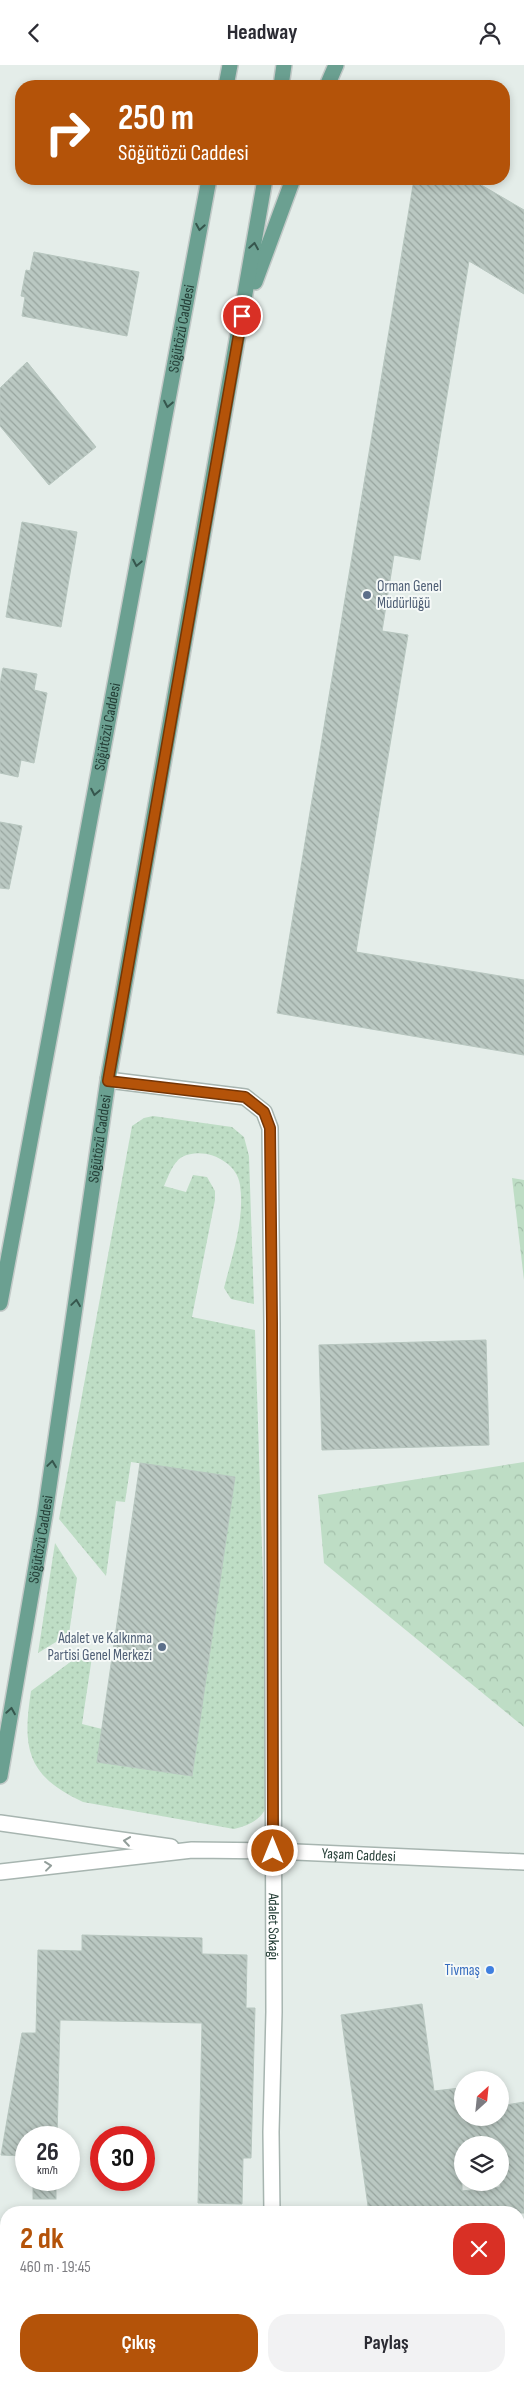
<!DOCTYPE html>
<html lang="tr">
<meta charset="utf-8">
<style>
body{margin:0;font-family:"Sofia Sans Condensed",sans-serif;background:#f2f2f3;color:#2b2b33;height:100vh;display:flex;flex-direction:column;font-size:19px;white-space:nowrap}
*{box-sizing:border-box;margin:0}
p{font-size:16px;color:#7c7c81}
.icon{flex:none;width:28px;height:28px;fill:none;stroke:currentColor;stroke-width:2;stroke-linecap:round;stroke-linejoin:round}
.map{position:relative;flex:1;overflow:hidden}
.sheet{position:absolute;left:0px;top:2141px;width:525px;height:176px;display:flex;flex-direction:column;background:#fff;border-radius:20px 20px 0 0;box-shadow:0 2px 8px #0003}
.sheet>*{flex:none}
.banner{position:absolute;left:15px;top:15px;width:495px;height:105px;border-radius:20px;box-shadow:0 2px 8px #0003;background:#b45309;color:#fff;overflow:hidden}
.needle{width:32px;rotate:27deg}
.fabs{position:absolute;left:454px;top:2006px;display:grid;gap:10px}
.fabs a{display:grid;place-items:center;width:55px;height:55px;border-radius:50%;background:#fff;box-shadow:0 2px 8px #0003;font-size:25px}
.speed{position:absolute;left:15px;top:2061px;display:flex;gap:10px;font-size:25px;font-weight:700;text-align:center}
.speed>*{display:grid;place-content:center;width:65px;height:65px;border-radius:50%;background:#fff;box-shadow:0 2px 8px #0003;line-height:1}
.speed small{font-size:12px;font-weight:400}
.speed .limit{border:8px solid #d22;background:#fff;color:#111}
.pin{position:absolute;display:grid;place-items:center;width:42px;height:42px;color:#fff;margin:-21px;border:2px solid #fff;border-radius:50%;box-shadow:0 1px 5px #0007}
.me{position:absolute;width:55px;margin:-28px;rotate:0deg;stroke-linejoin:round;filter:drop-shadow(0 0 4px #0008)}
.turn{display:flex;align-items:center;gap:18px;height:105px;padding:0 20px;font-size:22px}
.turn .icon{width:65px;height:65px;stroke-width:2.5}
.turn b{display:block;font-size:35px;line-height:42px}
.round{display:grid;place-items:center;flex:none;width:52px;height:52px;border-radius:20px;background:#f2f2f3}
.overview{display:flex;align-items:center;justify-content:space-between;height:85px;padding:0 20px}
h1{font-size:30px;font-weight:700;line-height:38px;color:#b45309}
.cta{display:flex;gap:10px;margin-top:auto;padding:10px 20px}
.cta a{flex:1;height:58px;border-radius:20px;background:#b45309;color:#fff;font-size:20px;font-weight:700;line-height:58px;text-align:center}
.cta a+a{background:#f2f2f3;color:#2b2b33}
header{display:flex;justify-content:space-between;align-items:center;height:65px;padding:0 20px;background:#fff;font-size:22px;font-weight:700}
.map>svg:first-child{display:block}
</style>
<header><svg class="icon" aria-label="back" viewBox="0 0 24 24"><path d="M15 5l-7 7 7 7"/></svg>Headway<svg class="icon" aria-label="person" viewBox="0 0 24 24"><circle cx="12" cy="8" r="4"/><path d="M4 21q1-7 8-7t8 7"/></svg></header>
<div class="map">
<svg width="524" height="2317" viewBox="0 0 524 2317">
<defs>
<pattern id="grass-dots" width="8" height="8" patternUnits="userSpaceOnUse" patternTransform="scale(1.25)"><rect width="8" height="8" fill="#beddc5"/><path d="M2 2h.1M6 6h.1" fill="none" stroke="#a3bfaa" stroke-width="1.8" stroke-linecap="round"/></pattern>
<pattern id="forest-crowns" width="20" height="18" patternUnits="userSpaceOnUse" patternTransform="scale(1.25)"><rect width="20" height="18" fill="#beddc5"/><path d="M2 6a3 3 0 1 1 6 0M12 15a3 3 0 1 1 6 0" fill="none" stroke="#a3bfaa"/></pattern>
<pattern id="building-back-hatch" width="6" height="6" patternUnits="userSpaceOnUse" patternTransform="scale(1.25)"><rect width="6" height="6" fill="#bac8c2"/><path d="M-1 5l2 2M0 0l6 6M5-1l2 2" fill="none" stroke="#97a49e"/></pattern>
</defs>
<rect width="100%" height="100%" fill="#e4ede9"/>
<!-- grass -->
<g fill="url(#grass-dots)">
<path d="M 153,1051 L 232,1062 L 244,1072 L 249,1091 L 254,1239 L 231,1234 L 224,1223 C 232,1191 245,1154 240,1120 C 237,1096 204,1081 182,1092 C 173,1097 168,1112 164,1121 L 186,1127 L 193,1110 L 207,1112 L 215,1126 L 215,1135 L 192,1252 L 255,1265 L 270,1732 C 265,1752 254,1759 234,1764 L 83,1737 C 27,1711 22,1684 31,1626 L 88,1584 L 93,1585 L 82,1659 L 102,1664 L 97,1697 L 192,1711 L 235,1412 L 131,1397 L 125,1437 L 116,1436 L 106,1511 L 59,1454 L 132,1061 L 144,1053 Z"/>
<polygon points="55,1478 77,1513 69,1569 38,1588"/>
</g>
<!-- forest -->
<g fill="url(#forest-crowns)">
<polygon points="512,1113 524,1115 524,1215"/>
<polygon points="524,1397 524,1662 324,1498 318,1430"/>
</g>
<!-- building -->
<g fill="url(#building-back-hatch)" stroke="#b7c6bf" fill-rule="evenodd">
<polygon points="414,114 471,114 524,145 524,229 469,196 420,495 394,490 382,566 408,570 356,887 524,915 524,990 277,948"/>
<polygon points="34,187 139,207 127,271 22,251 25,232 21,231 26,205 30,206"/>
<polygon points="27,297 96,382 49,420 0,361 0,323"/>
<polygon points="22,457 77,467 61,562 6,552"/>
<polygon points="3,603 37,609 34,625 47,628 34,698 21,695 18,712 0,708 0,619"/>
<polygon points="0,757 22,761 9,824 0,823"/>
<polygon points="486,1275 489,1380 322,1385 319,1280"/>
<polygon points="140,1398 235,1412 192,1711 97,1697"/>
<polygon points="82,1870 202,1873 202,1889 247,1890 246,1943 255,1943 251,2093 243,2093 242,2139 198,2138 202,1958 60,1955 57,2072 26,2072 26,2091 1,2090 22,1968 36,1968 38,1885 82,1886"/>
<path d="M 422,1939 L 434,2026 L 460,2023 L 462,2052 L 500,2052 L 500,2041 L 524,2037 L 524,2148 L 369,2148 L 341,1950 ZM 462,2080 L 500,2080 L 500,2122 L 462,2126 Z"/>
<rect x="33" y="2115" width="23" height="19"/>
</g>
<g fill="none" stroke-linecap="round" stroke-linejoin="round">
<!-- minor casing -->
<g stroke="#a7b5b0" stroke-width="18">
<g id="minor">
<path id="s1" d="M 108,1015 L 245,1032 L 264,1047 L 270,1063 L 272,1259 L 274,1947 L 271,2067 L 272,2148"/>
<polyline points="0,1758 171,1782"/>
<path id="s2" d="M 0,1807 L 192,1785 L 273,1786 L 524,1797"/>
<polyline points="289,2311 290,2317"/>
</g>
</g>
<!-- major casing -->
<g stroke="#c2c9c7" stroke-width="18">
<g id="major">
<polyline points="226,21 230,0"/>
<polyline points="281,21 284,0"/>
<polyline points="327,21 336,0"/>
<polyline points="255,217 293,114"/>
<path id="s3" d="M 0,1238 L 209,114"/>
<path id="s4" d="M 0,1711 L 45,1449 L 108,1015 L 265,114"/>
</g>
</g>
<!-- minor -->
<use href="#minor" stroke="#fff" stroke-width="15"/>
<!-- major -->
<use href="#major" stroke="#6ba091" stroke-width="15"/>
</g>
<!-- one-way arrows -->
<defs><path id="oneway-chevron" d="M-2-3.5L2.5 0L-2 3.5" fill="none" stroke-width="1.6" stroke-linecap="round" stroke-linejoin="round" transform="scale(1.25)"/></defs>
<g stroke="#36564d">
<use href="#oneway-chevron" transform="translate(200 162) rotate(100)"/>
<use href="#oneway-chevron" transform="translate(254 181) rotate(-81)"/>
<use href="#oneway-chevron" transform="translate(168 339) rotate(101)"/>
<use href="#oneway-chevron" transform="translate(137 498) rotate(101)"/>
<use href="#oneway-chevron" transform="translate(95 727) rotate(101)"/>
<use href="#oneway-chevron" transform="translate(76 1238) rotate(-82)"/>
<use href="#oneway-chevron" transform="translate(52 1399) rotate(-82)"/>
<use href="#oneway-chevron" transform="translate(11 1646) rotate(-81)"/>
</g>
<g stroke="#929e9a">
<use href="#oneway-chevron" transform="translate(127 1776) rotate(-172)"/>
<use href="#oneway-chevron" transform="translate(48 1801) rotate(-7)"/>
</g>
<g fill="none" stroke-linecap="round" stroke-linejoin="round">
<!-- route casing -->
<g stroke="#753606" stroke-width="12">
<polyline id="route" points="242,251 108,1016 245,1032 264,1047 270,1063 272,1258 273,1786"/>
</g>
<!-- route -->
<use href="#route" stroke="#b45309" stroke-width="9"/>
</g>
<!-- markers -->
<g fill="#5c6f8a" stroke="#f5f9f7" stroke-width="2">
<circle cx="367" cy="530" r="5"/>
<circle cx="162" cy="1582" r="5"/>
</g>
<circle fill="#3f7fe0" stroke="#f5f9f7" stroke-width="2" cx="490" cy="1905" r="5"/>
<g text-anchor="middle" stroke-width="4" stroke-linejoin="round" paint-order="stroke">
<!-- street labels -->
<g font-size="15" fill="#243e36" stroke="#f5f9f7">
<text dy="5" stroke="none"><textPath href="#s3" startOffset="991">Söğütözü Caddesi</textPath></text>
<text dy="5" stroke="none"><textPath href="#s3" startOffset="586">Söğütözü Caddesi</textPath></text>
<text dy="5" stroke="none"><textPath href="#s4" startOffset="645">Söğütözü Caddesi</textPath></text>
<text dy="5" stroke="none"><textPath href="#s4" startOffset="240">Söğütözü Caddesi</textPath></text>
<text dy="5" stroke="none"><textPath href="#s2" startOffset="360">Yaşam Caddesi</textPath></text>
<text dy="5" stroke="none"><textPath href="#s1" startOffset="978">Adalet Sokağı</textPath></text>
</g>
<!-- service labels -->
<g font-size="15" fill="#4e5e75" stroke="#f5f9f7" text-anchor="start">
<text x="377" y="526">Orman Genel<tspan x="377" dy="17">Müdürlüğü</tspan></text>
<text x="152" y="1578" text-anchor="end">Adalet ve Kalkınma<tspan x="152" dy="17">Partisi Genel Merkezi</tspan></text>
</g>
<!-- shop labels -->
<g font-size="15" fill="#366cbe" stroke="#f5f9f7" text-anchor="end">
<text x="480" y="1910">Tivmaş</text>
</g>
</g>
</svg>
<div class="fabs">
<a><svg class="needle" viewBox="-14 -14 28 28"><path d="M0-13l5 13h-10z" fill="#e53935"/><path d="M0 13l5-13h-10z" fill="#7c7c81"/></svg></a>
<a><svg class="icon" aria-label="layers" viewBox="0 0 24 24"><path d="M12 4l9 5-9 5-9-5zM3 14l9 5 9-5"/></svg></a>
</div>
<div class="speed"><div>26<small>km/h</small></div><div class="limit">30</div></div>
<div class="pin" style="left:242px;top:251px;background:#d93025"><svg class="icon" aria-label="arrive" viewBox="0 0 24 24"><path d="M6 21V4h12l-3 4 3 4H6"/></svg></div>
<svg class="me" style="left:273px;top:1786px" viewBox="-20 -20 40 40"><circle r="17" fill="#b45309" stroke="#fff" stroke-width="3"/><path d="M0-11L8 9 0 5-8 9z" fill="#fff"/></svg>
<div class="banner">
<div class="turn"><svg class="icon" aria-label="right" viewBox="0 0 24 24"><path d="M7 20v-9h11M14 6l5 5-5 5"/></svg><div><b>250 m</b>Söğütözü Caddesi</div></div>
</div>
<section class="sheet">
<div class="overview"><div><h1>2 dk</h1><p>460 m · 19:45</p></div><a class="round" style="background:#d93025;color:#fff"><svg class="icon" aria-label="close" viewBox="0 0 24 24"><path d="M6 6l12 12M18 6L6 18"/></svg></a></div>
<div class="cta"><a>Çıkış</a><a>Paylaş</a></div>
</section>
</div>
